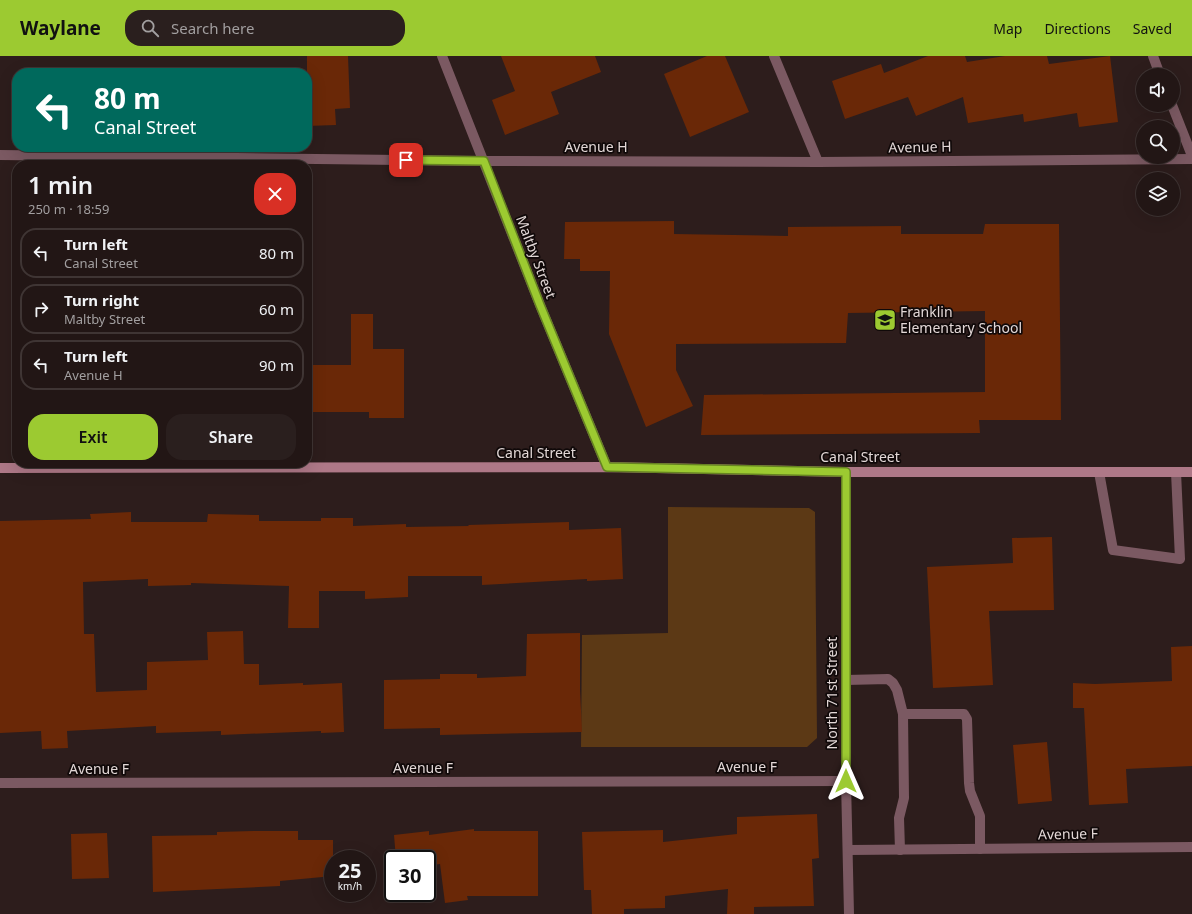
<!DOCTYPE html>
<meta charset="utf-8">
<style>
body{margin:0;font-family:"Noto Sans",sans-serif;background:#2a1f1e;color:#f1f3f6;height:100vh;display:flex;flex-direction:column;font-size:15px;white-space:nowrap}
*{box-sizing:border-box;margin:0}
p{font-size:13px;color:#a29fa0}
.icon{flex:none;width:22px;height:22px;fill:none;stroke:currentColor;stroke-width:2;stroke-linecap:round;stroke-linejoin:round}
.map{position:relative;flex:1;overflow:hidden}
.panel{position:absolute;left:12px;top:104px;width:300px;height:308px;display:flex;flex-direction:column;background:#221615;border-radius:16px;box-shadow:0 4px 16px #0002,0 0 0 1px #3f3534}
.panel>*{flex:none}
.banner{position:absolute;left:12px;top:12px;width:300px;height:84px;border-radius:16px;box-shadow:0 4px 16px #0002,0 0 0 1px #3f3534;background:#00695c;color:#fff;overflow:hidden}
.controls{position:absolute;left:1136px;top:12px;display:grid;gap:8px}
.controls a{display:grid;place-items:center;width:44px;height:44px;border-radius:50%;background:#221615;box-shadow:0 4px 16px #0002,0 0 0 1px #3f3534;font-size:20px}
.speed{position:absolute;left:324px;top:794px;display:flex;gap:8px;font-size:20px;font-weight:700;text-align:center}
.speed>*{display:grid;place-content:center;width:52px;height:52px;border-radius:50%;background:#221615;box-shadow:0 4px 16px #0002,0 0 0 1px #3f3534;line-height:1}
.speed small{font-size:10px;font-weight:400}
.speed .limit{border:2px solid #111;border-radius:6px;background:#fff;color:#111}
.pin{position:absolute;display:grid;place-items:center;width:34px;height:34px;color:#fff;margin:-17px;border-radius:8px;box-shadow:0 2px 6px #0006}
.me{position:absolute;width:44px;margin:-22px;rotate:0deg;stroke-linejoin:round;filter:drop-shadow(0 0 3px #0008)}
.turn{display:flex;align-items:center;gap:14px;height:84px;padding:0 16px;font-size:18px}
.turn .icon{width:52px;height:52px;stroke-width:2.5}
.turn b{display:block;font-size:28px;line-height:34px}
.round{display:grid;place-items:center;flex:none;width:42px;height:42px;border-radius:16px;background:#2a1f1e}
.summary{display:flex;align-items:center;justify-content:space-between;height:68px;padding:0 16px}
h1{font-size:24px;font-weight:600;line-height:30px}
.action{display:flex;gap:8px;margin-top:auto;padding:8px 16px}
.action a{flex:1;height:46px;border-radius:16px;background:#9cca31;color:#111;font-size:16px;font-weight:600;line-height:46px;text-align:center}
.action a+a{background:#2a1f1e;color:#f1f3f6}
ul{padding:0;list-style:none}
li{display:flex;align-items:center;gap:12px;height:50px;margin:0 8px 6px;padding:0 8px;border:2px solid #3f3534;border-radius:16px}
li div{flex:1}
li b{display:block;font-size:15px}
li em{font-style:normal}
header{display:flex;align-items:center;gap:24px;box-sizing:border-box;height:56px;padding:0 20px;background:#9cca31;color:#111}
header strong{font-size:19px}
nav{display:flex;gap:22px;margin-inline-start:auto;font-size:14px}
.search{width:280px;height:36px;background:#2a1f1e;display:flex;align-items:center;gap:10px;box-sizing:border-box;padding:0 14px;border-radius:16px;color:#a29fa0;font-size:15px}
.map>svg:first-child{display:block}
</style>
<header>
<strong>Waylane</strong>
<div class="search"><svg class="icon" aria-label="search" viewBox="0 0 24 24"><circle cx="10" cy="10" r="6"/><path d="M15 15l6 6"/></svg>Search here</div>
<nav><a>Map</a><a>Directions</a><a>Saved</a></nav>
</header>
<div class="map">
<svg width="1192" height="858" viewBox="0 0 1192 858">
<rect width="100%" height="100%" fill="#2d1d1c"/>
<!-- green -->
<polygon fill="#5c3915" points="668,451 809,452 815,456 817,682 807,691 581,691 582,579 668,577"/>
<!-- building -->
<g fill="#6a2807">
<polygon points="307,0 348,0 350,52 335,53 336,69 307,70"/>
<polygon points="501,0 595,0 601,16 551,36 559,58 505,79 492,44 515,35"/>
<polygon points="707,0 725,0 749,56 690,81 664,18"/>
<polygon points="928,0 965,0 967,6 1005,0 1047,0 1049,8 1110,0 1118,66 1079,71 1077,57 1024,66 1023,58 968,67 963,41 916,60 908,41 845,63 832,25 881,8 884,17"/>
<polygon points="674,165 674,178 788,180 788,171 901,170 901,178 983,178 985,168 1059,168 1061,364 979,364 980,377 701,379 704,339 985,336 985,255 848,257 846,287 676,288 676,314 693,350 646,371 609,278 610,215 580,215 580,203 564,203 565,166"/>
<polygon points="351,258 373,258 373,293 404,293 404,362 369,362 369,356 307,356 307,309 351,309"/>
<polygon points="131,456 131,466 207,466 208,458 259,459 259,465 321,465 321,462 353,462 353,470 406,468 406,471 469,470 468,469 569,466 569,474 621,472 623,523 587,525 587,523 482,529 482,520 408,520 408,541 365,543 365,535 319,535 319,572 288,572 289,530 191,527 191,529 148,530 148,523 83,526 84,578 94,578 96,636 147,634 147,606 208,604 207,576 243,575 244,608 259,608 259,629 303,627 303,629 342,627 344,676 321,677 321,675 221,679 221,675 156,677 156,670 67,675 68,692 42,693 41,675 0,677 0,465 91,463 90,458"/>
<polygon points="1052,481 1054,554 989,555 993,629 933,632 927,511 1013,507 1012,482"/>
<polygon points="580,577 580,633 582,676 440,679 440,672 384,673 384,624 440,623 440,618 477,618 477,622 526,620 527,578"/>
<polygon points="1192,590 1192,710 1126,713 1128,747 1089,749 1084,652 1073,652 1073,627 1095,628 1172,625 1171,591"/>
<polygon points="1047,686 1052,745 1018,748 1013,689"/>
<polygon points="817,758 819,802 812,803 814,850 754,851 754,858 727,858 728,833 665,840 665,852 624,853 624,858 592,858 591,834 584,834 582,776 663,774 663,786 737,778 737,761"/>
<polygon points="474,773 474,775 538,775 538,840 467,840 468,844 445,847 440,808 427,810 427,803 396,803 394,779 429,775 429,779"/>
<polygon points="253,775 298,775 298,784 333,784 333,820 280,825 280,830 153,836 152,780 217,779 217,776"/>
<polygon points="107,777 109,822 72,823 71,778"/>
</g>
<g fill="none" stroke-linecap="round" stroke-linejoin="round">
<!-- lane -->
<g stroke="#7b5962" stroke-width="10">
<polyline points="1099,416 1113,494 1180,503 1176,416"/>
<polyline points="846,624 888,623 893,627 897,634 903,658 904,742 899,762 900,794"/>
<polyline points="903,658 964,658 967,663 969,727 970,735 980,760 980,793"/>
</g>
<!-- street -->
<g stroke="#7b5962" stroke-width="10">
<polyline points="442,0 540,249 607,411"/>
<polyline points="774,0 818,106"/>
<polyline points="1153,0 1160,19"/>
<polyline points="1172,49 1192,100"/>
<polyline points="0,99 484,105 818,106 1192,103"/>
<polyline points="846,416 846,725 849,858"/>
<polyline points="0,727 846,725"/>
<polyline points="849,794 1192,791"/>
</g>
<!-- secondary -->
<polyline stroke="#ae7887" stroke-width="10" points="0,412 607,411 846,416 1192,416"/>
</g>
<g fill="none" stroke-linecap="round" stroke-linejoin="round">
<!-- route casing -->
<g stroke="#658320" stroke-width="10">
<polyline id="route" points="406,104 484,105 540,249 607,411 846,416 846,725"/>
</g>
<!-- route -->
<use href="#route" stroke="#9cca31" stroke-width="7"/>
</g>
<!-- icons -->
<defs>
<g id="school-square" transform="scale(1.15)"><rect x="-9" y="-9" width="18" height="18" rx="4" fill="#9cca31" stroke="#100909"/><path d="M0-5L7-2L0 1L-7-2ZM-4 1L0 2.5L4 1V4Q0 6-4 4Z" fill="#111"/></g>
</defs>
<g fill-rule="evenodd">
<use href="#school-square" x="885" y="264"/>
</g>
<g text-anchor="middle" stroke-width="3.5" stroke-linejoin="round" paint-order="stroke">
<!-- street labels -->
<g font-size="14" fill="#e2d7d6" stroke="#100909">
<text x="596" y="96">Avenue H</text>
<text transform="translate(920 91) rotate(-1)" y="5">Avenue H</text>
<text transform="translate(536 201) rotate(69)" y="5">Maltby Street</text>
<text x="536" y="402">Canal Street</text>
<text x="860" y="406">Canal Street</text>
<text transform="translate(832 637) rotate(-90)" y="5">North 71st Street</text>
<text x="747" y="716">Avenue F</text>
<text x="423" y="717">Avenue F</text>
<text x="99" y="718">Avenue F</text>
<text transform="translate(1068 778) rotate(-1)" y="5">Avenue F</text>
</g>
<!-- poi labels -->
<g font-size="14" fill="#e2d7d6" stroke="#100909" text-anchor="start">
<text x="900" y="261">Franklin<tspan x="900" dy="16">Elementary School</tspan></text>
</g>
</g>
</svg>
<div class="controls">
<a><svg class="icon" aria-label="sound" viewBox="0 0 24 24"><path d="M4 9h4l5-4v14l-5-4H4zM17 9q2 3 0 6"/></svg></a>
<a><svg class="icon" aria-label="search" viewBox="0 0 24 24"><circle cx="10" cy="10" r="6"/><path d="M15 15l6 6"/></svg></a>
<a><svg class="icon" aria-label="layers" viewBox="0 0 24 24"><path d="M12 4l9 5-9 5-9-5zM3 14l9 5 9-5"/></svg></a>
</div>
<div class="speed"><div>25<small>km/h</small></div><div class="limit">30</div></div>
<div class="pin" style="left:406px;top:104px;background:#d93025"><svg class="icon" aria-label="arrive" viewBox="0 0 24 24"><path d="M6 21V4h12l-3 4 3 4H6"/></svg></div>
<svg class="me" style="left:846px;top:725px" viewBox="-20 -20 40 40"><path d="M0-17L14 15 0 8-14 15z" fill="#9cca31" stroke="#fff" stroke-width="4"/></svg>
<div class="banner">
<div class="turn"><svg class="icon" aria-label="left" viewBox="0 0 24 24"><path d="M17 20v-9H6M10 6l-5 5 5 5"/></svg><div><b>80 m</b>Canal Street</div></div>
</div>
<section class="panel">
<div class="summary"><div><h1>1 min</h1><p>250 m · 18:59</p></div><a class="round" style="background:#d93025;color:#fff"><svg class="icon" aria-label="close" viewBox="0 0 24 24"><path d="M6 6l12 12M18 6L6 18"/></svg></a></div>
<ul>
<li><svg class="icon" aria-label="left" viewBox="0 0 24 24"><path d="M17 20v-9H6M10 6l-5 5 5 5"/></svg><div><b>Turn left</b><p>Canal Street</p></div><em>80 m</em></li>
<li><svg class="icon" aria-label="right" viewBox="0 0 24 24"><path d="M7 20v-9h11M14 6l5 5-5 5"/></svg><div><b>Turn right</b><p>Maltby Street</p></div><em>60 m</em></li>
<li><svg class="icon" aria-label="left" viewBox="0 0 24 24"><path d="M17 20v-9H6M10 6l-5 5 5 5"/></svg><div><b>Turn left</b><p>Avenue H</p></div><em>90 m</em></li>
</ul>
<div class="action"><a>Exit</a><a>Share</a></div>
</section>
</div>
